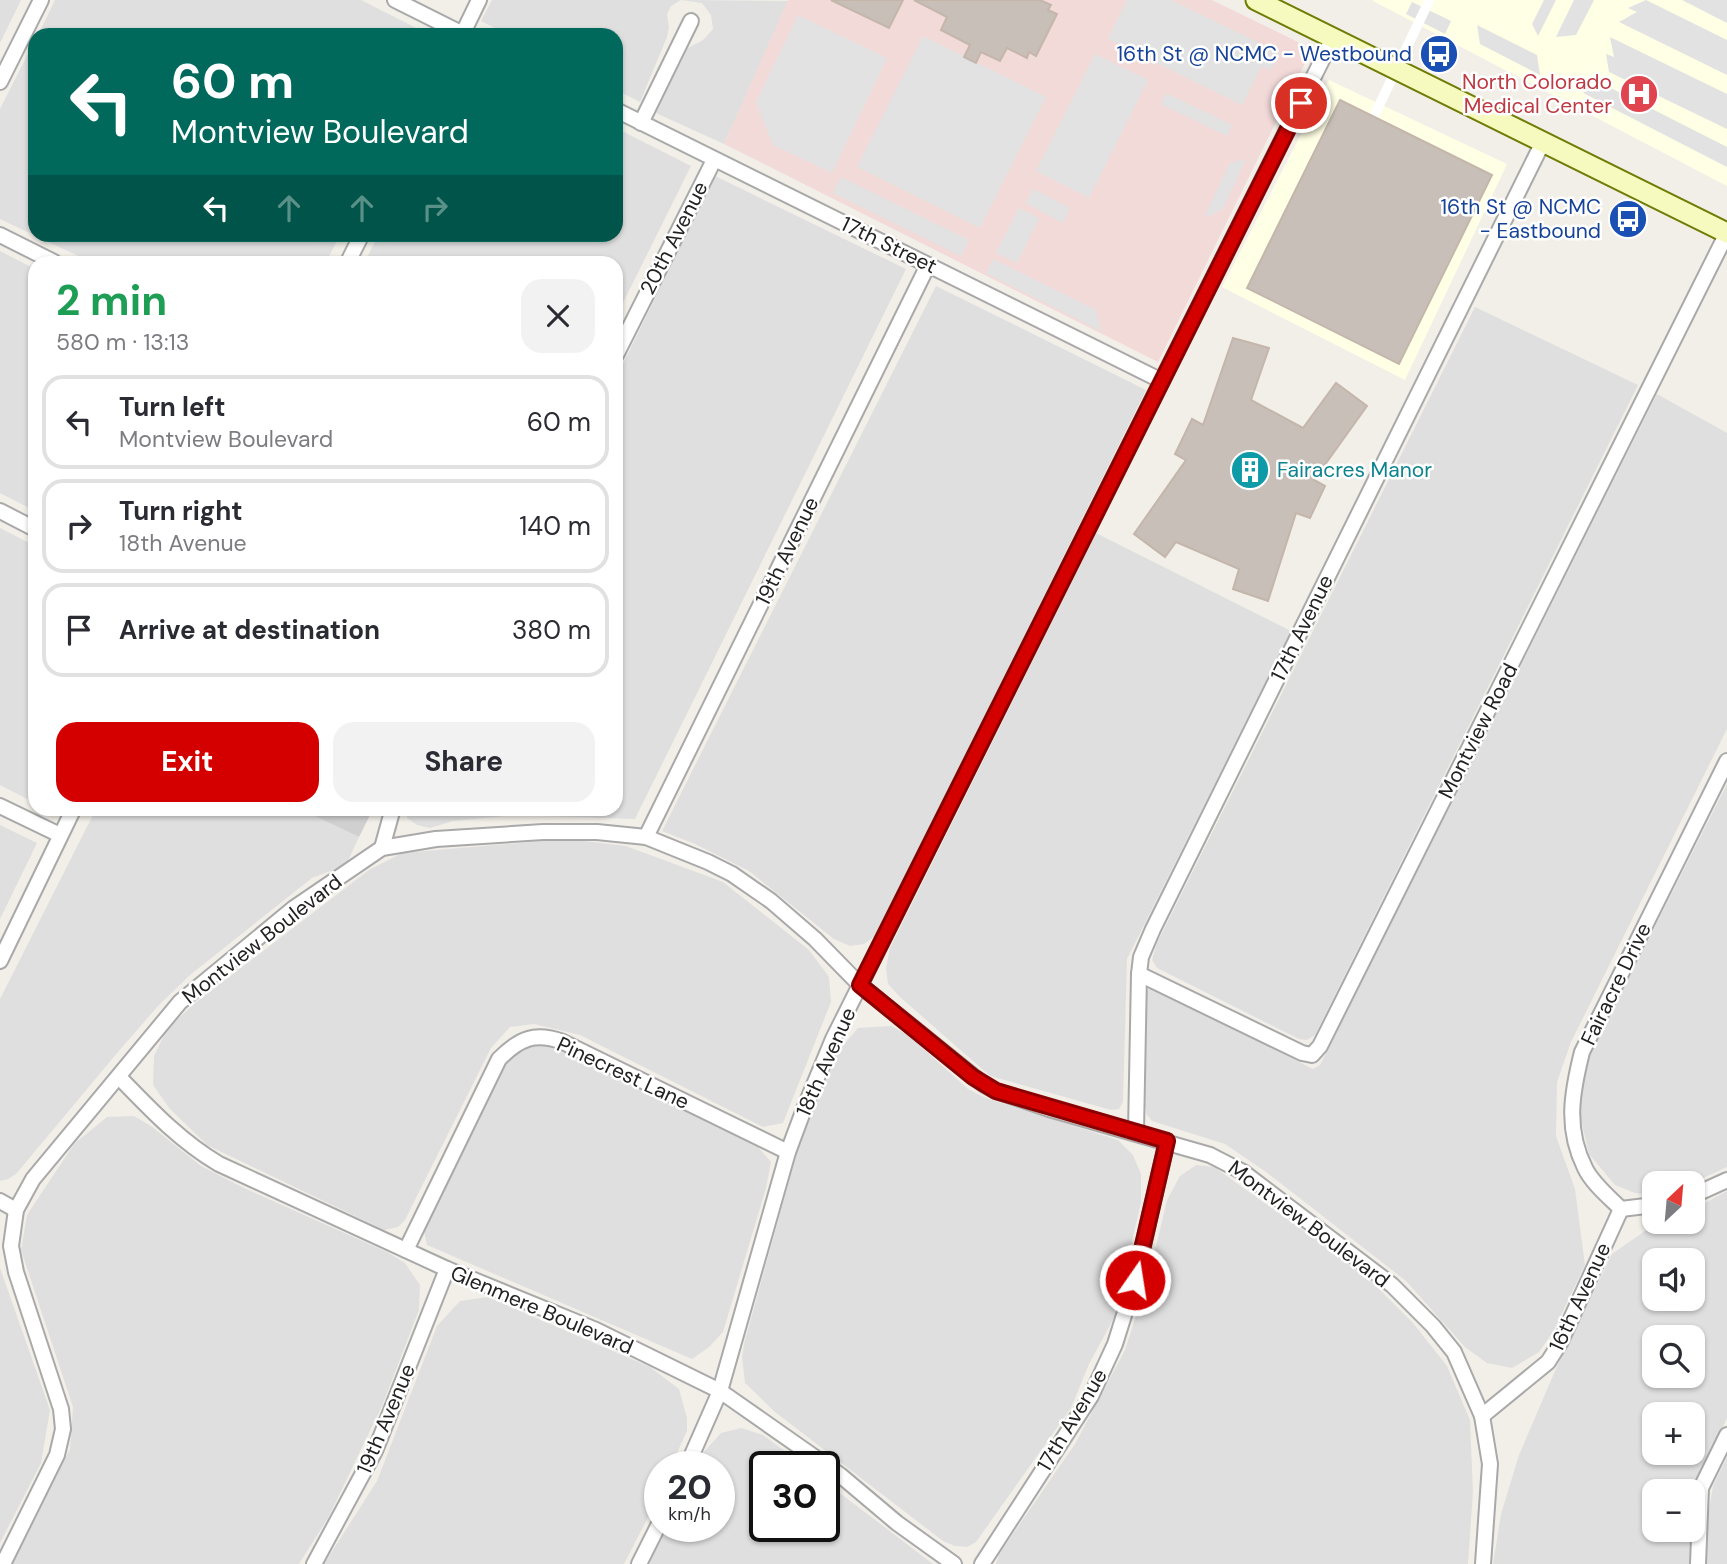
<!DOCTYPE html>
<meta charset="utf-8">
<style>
body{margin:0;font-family:"DM Sans",sans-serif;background:#f2f2f3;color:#2b2b33;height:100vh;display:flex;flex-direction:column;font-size:26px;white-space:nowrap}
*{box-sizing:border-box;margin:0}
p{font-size:23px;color:#7c7c81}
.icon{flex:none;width:38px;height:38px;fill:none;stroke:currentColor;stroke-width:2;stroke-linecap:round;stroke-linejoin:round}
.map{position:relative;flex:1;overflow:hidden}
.side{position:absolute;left:28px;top:256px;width:595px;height:560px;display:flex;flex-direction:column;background:#fff;border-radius:21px;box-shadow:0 2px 5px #0004}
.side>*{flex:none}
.banner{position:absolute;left:28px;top:28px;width:595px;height:214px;border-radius:21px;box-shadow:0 2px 5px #0004;background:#00695c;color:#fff;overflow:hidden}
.needle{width:46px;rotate:26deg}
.tools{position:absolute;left:1642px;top:1171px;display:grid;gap:14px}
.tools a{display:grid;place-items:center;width:63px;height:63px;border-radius:14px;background:#fff;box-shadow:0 2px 5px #0004;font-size:35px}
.speed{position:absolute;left:644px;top:1451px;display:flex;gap:14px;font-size:35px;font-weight:700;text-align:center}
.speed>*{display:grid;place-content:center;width:91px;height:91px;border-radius:50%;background:#fff;box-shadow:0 2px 5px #0004;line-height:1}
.speed small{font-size:18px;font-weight:400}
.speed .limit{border:4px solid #111;border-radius:10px;background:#fff;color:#111}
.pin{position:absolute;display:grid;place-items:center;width:60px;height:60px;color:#fff;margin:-30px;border:4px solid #fff;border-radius:50%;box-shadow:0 2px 7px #0007}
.me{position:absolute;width:77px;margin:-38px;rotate:13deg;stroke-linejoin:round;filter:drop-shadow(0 0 5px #0008)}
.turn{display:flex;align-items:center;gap:24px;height:147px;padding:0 28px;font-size:32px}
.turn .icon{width:91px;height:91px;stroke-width:2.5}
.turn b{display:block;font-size:49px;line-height:60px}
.lanes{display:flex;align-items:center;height:66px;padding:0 28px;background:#0003;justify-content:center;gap:35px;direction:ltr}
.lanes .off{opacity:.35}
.round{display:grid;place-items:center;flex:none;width:74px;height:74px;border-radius:21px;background:#f2f2f3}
.summary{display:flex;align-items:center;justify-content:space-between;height:119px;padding:0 28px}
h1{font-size:42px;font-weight:700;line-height:52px;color:#1e9e55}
.button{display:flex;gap:14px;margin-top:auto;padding:14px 28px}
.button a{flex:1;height:80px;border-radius:21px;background:#d40000;color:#fff;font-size:28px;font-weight:700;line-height:80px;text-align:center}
.button a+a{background:#f2f2f3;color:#2b2b33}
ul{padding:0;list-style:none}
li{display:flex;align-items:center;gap:21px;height:94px;margin:0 14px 10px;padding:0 14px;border:4px solid #e1e1e2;border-radius:21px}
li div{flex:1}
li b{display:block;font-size:26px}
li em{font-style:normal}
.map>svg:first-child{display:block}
</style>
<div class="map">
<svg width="1727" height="1564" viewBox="0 0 1727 1564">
<rect width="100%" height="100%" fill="#f2efe9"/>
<!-- residential -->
<g fill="#e0dfdf" fill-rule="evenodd">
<polygon points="0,0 21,0 0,43"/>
<polygon points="55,0 361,0 430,35 38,35"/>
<polygon points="492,0 681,0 671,6 667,14 669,27 667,37 640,102 616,90 616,35 509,35 481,21"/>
<polygon points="681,0 790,1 724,144 656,113 688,48 703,40 713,29 711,15 702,3"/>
<polygon points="35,40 35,234 340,235 326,262 91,262 0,219 0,109"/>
<polygon points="616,128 691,166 616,317 616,262 365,262 378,235 616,234"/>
<polygon points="715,176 906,269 635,819 516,815 453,821 430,828 417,825 407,818 407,809 616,808 616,378"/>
<polygon points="0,251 35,269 35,511 0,493"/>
<polygon points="936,286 1146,390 875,936 864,944 850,946 834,939 749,871 695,844 662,831"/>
<polygon points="1475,307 1638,385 1315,1035 1307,1040 1299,1039 1157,968 1152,960 1157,943"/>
<polygon points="1657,394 1727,433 1727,729 1571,1042 1557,1082 1556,1136 1575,1189 1585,1265 1553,1332 1539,1352 1512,1368 1487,1363 1465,1347 1406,1281 1266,1172 1225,1144 1152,1121 1147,1115 1144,1103 1147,990 1152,988 1313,1069 1320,1065"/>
<polygon points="0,528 35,546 35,803 0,785"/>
<polygon points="1096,533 1291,631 1127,959 1123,1102 1119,1109 1111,1110 990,1076 900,997 888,984 886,968 890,948"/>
<polygon points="1727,784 1727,1167 1692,1183 1654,1183 1654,1195 1635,1193 1615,1185 1589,1154 1581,1120 1581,1085 1587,1061"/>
<polygon points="96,809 300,809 359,837 346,865 312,878 190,975 158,1006 118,1052 16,1174 8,1179 0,1181 0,999"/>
<polygon points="0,825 37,843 0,919"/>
<polygon points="567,839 626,846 723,882 809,950 829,977 831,1002 783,1123 763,1127 580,1035 534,1024 510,1027 491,1048 405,1220 398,1227 384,1230 207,1145 170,1109 153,1085 154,1056 167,1029 195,1003 369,870 402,853"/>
<polygon points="891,1026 908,1035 968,1089 986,1098 1118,1140 1133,1155 1141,1174 1141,1202 1115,1316 1089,1364 1071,1408 976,1542 967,1547 955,1546 943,1541 775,1412 745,1383 742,1356 745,1340 798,1149 833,1057 858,1028"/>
<polygon points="551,1045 758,1147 771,1162 766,1188 723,1332 709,1347 692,1359 427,1245 423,1227 510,1056 526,1046"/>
<polygon points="134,1116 151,1126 201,1166 244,1188 387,1252 405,1263 420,1285 419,1310 382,1406 328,1518 299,1564 12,1564 70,1449 73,1407 21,1250 27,1215 74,1144 107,1117"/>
<polygon points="1196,1165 1214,1167 1332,1251 1373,1283 1413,1323 1447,1366 1470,1420 1473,1492 1468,1564 996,1564 999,1554 1075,1444 1125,1350 1150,1272 1167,1200 1180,1176"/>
<path d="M 1727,1191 L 1727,1418 L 1697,1480 L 1691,1564 L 1493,1564 L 1501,1514 L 1519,1455 L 1558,1364 L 1612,1254 L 1652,1226 L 1663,1222 L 1692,1222 L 1692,1210 ZM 1654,1260 L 1692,1260 L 1692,1298 L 1654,1298 ZM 1654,1337 L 1692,1337 L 1692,1376 L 1654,1376 ZM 1654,1414 L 1692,1414 L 1692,1452 L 1654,1452 ZM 1654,1491 L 1692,1491 L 1692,1530 L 1654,1530 Z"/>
<polygon points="0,1268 50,1410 41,1463 0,1543"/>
<polygon points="488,1297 650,1367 679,1389 687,1418 687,1431 671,1466 660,1466 660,1494 624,1564 324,1564 377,1481 437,1326 460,1301"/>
<polygon points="741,1428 763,1435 805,1466 765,1466 765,1526 824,1526 824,1481 933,1564 649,1564 668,1526 719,1526 719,1466 696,1466 702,1454 721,1433"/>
<polygon points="1727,1457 1727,1564 1705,1564 1707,1522 1713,1486"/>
</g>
<!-- commercial -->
<polygon fill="#f2dad9" points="788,0 1212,0 1298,42 1307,59 1158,362 724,144"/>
<!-- education -->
<g fill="#ffffe5">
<polygon points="1372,0 1727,0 1727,186 1375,2"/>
<polygon points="1329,80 1507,164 1405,380 1222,287"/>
</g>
<!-- religious -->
<polygon fill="#d0d0d0" points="300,809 373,809 359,837"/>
<!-- parking -->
<g fill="#e2e2e2">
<polygon points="1127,0 1171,0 1280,53 1271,70 1262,66 1242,105 1108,39"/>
<polygon points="1544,0 1556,0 1538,36 1532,24"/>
<polygon points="1574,0 1594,0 1576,35 1556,37"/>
<polygon points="1646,0 1727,40 1727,75 1619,22 1637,12 1628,8"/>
<polygon points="1682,0 1727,0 1727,23"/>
<polygon points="1412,2 1451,21 1445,34 1406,14"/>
<polygon points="798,15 887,58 832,173 773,145 756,102"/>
<polygon points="1477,25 1537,55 1540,75 1480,44"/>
<polygon points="923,36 1046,97 980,228 857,167"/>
<polygon points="1610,37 1727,94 1727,129 1609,72 1606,54 1614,57"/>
<polygon points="1095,54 1148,80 1089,198 1036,171"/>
<polygon points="1601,83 1727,147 1727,167 1583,93"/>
<polygon points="1166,93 1232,125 1227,136 1161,104"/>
<polygon points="1246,159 1223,209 1208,217 1206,213 1230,163"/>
<polygon points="841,177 969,240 961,256 833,193"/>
<polygon points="1033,189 1070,208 1063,223 1026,203"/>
<polygon points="1019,208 1039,218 1017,263 996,253"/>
<polygon points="993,259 1096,310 1101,331 986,273"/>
</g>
<!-- pier -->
<polygon fill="#fff" points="1424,0 1435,0 1378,119 1369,115"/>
<!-- building -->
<g fill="#c7bfb8" stroke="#c4b6ab" stroke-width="2">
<polygon points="831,0 903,0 889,28"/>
<polygon points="914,0 1040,0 1051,5 1048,10 1057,14 1036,56 1029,52 1027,58 1007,48 1000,61 981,52 976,63 964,57 970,45 941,30 947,17"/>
<polygon points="1340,100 1492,175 1399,364 1247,288"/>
<polygon points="1233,338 1269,348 1251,400 1303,428 1336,383 1367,406 1314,480 1325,486 1310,518 1296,513 1268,601 1233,589 1239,569 1176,542 1165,557 1134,534 1186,460 1175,454 1192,419 1203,425"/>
</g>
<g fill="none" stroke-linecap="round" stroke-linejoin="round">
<!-- street casing -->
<g stroke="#a9a9a9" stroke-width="18">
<g id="street">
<polyline points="395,0 465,35"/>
<polyline points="462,35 479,0"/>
<polyline points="0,82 41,0"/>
<polyline points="616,110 1162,381"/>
<polyline points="641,123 691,21"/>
<polyline points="0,235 54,262"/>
<polyline points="348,262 362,234"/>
<polyline points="616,355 714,160"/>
<polyline points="0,511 35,529"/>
<polyline points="0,806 60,835"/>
<polyline points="646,837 928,265"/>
<polyline points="382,848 393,808"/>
<polyline points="0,961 74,808"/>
<polyline points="1139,974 1302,1053 1312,1055 1320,1046 1727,233"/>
<path d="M 119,1077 C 150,1109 180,1141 219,1164 L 447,1269 L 596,1330 L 720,1391 L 840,1475 L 897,1523 L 954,1564"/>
<polyline points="1136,1132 1139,974 1141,957 1153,929 1543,142"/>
<polyline points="1692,1196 1727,1180"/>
<polyline points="0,1201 16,1210"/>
<path d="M 1621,1209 C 1609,1197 1592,1183 1585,1168 C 1565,1128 1572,1092 1582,1052 L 1727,761"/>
<polyline points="1621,1209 1654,1205"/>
<path d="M 406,1250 L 499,1059 C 520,1038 535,1032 563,1042 L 788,1152"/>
<polyline points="687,1466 720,1391 788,1152 804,1109 833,1039 1333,38"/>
<polyline points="3,1564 57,1455 63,1429 61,1409 16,1272 11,1246 16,1210 33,1179 180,1002 294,908 382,848 436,839 543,832 597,832 646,837 708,862 732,874 771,901 815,939 860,985 983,1084 996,1091 1049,1109 1210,1155 1243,1172 1392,1285 1433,1326 1454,1352 1482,1416"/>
<polyline points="314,1564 375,1451 447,1269"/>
<polyline points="639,1564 660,1522"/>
<polyline points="982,1564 1091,1396 1115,1344 1135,1280 1167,1141"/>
<polyline points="1483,1564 1490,1464 1482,1416 1548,1362 1560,1343 1621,1209"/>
<polyline points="1698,1564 1701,1488 1727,1435"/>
</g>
</g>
<!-- secondary casing -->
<g stroke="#707d05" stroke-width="23">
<polyline id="secondary" points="1256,0 1727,233"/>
</g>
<!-- street -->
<use href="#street" stroke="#fff" stroke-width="14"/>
<!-- secondary -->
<use href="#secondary" stroke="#f7fabf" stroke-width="19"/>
</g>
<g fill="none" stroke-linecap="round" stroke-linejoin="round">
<!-- route casing -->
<g stroke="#8a0000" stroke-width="18">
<polyline id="route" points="1135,1280 1167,1141 996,1091 973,1077 860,985 1301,103"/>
</g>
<!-- route -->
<use href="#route" stroke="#d40000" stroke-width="12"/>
</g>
<!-- icons -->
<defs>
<g id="bus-disc" transform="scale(2.0125)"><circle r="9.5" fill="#1a4fb4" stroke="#fff"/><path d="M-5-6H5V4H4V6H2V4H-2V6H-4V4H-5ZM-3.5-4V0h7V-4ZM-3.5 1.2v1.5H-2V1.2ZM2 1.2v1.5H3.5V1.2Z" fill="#fff"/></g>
<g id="hospital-disc" transform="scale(2.0125)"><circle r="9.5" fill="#e0444e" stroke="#fff"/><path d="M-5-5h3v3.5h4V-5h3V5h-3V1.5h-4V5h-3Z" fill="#fff"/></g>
<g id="building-disc" transform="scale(2.0125)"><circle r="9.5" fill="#0f9aa8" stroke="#fff"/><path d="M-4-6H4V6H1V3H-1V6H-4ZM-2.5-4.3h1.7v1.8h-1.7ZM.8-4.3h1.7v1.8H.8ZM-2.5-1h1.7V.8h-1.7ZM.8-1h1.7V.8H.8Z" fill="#fff"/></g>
</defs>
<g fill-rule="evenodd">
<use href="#bus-disc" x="1439" y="54"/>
<use href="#hospital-disc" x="1639" y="94"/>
<use href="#bus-disc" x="1628" y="219"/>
<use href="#building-disc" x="1250" y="470"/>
</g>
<g text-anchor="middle" stroke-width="5" stroke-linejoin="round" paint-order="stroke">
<!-- transit labels -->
<g font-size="21" fill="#164399" stroke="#fff" text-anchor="end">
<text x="1412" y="61">16th St @ NCMC - Westbound</text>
<text x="1601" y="214">16th St @ NCMC<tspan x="1601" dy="24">- Eastbound</tspan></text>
</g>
<!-- health labels -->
<g font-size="21" fill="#be3a42" stroke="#fff" text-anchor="end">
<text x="1612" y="89">North Colorado<tspan x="1612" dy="24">Medical Center</tspan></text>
</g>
<!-- street labels -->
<g font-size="21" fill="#222" stroke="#fff">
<text transform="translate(674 238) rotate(-63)" y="7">20th Avenue</text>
<text transform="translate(889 245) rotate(26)" y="7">17th Street</text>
<text transform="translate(787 551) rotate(-64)" y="7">19th Avenue</text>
<text transform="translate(1302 628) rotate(-64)" y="7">17th Avenue</text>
<text transform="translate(1478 731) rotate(-63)" y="7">Montview Road</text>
<text transform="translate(262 939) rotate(-38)" y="7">Montview Boulevard</text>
<text transform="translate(1616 984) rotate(-64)" y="7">Fairacre Drive</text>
<text transform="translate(826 1062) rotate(-66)" y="7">18th Avenue</text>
<text transform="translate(623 1073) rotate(25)" y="7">Pinecrest Lane</text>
<text transform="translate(1309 1224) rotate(37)" y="7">Montview Boulevard</text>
<text transform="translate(1580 1297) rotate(-65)" y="7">16th Avenue</text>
<text transform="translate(542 1310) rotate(23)" y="7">Glenmere Boulevard</text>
<text transform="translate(386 1419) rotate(-67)" y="7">19th Avenue</text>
<text transform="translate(1072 1420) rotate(-59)" y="7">17th Avenue</text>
</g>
<!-- culture labels -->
<g font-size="21" fill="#0d838f" stroke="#fff" text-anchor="start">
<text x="1277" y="477">Fairacres Manor</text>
</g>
</g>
</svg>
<div class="tools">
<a><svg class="needle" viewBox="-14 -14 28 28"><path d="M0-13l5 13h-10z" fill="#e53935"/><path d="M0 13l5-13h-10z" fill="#7c7c81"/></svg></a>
<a><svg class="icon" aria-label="sound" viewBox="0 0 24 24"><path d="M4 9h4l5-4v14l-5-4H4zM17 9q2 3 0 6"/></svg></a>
<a><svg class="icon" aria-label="search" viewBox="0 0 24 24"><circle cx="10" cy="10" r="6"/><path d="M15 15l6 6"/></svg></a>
<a>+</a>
<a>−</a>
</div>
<div class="speed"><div>20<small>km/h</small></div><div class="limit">30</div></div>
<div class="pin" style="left:1301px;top:103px;background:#d93025"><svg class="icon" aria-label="arrive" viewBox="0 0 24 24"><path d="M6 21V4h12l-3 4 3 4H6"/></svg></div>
<svg class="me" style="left:1135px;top:1280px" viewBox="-20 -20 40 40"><circle r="17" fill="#d40000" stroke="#fff" stroke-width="3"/><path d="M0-11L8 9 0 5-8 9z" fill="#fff"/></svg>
<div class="banner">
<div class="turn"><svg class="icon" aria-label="left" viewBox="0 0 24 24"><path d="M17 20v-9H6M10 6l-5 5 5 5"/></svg><div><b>60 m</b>Montview Boulevard</div></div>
<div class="lanes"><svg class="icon" aria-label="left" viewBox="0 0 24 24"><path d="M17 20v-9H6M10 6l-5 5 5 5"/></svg><svg class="icon off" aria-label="ahead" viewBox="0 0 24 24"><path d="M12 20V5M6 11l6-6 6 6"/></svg><svg class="icon off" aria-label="ahead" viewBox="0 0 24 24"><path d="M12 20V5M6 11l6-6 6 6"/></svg><svg class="icon off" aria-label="right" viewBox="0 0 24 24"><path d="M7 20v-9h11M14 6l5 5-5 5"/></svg></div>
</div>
<section class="side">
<div class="summary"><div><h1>2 min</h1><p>580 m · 13:13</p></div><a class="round"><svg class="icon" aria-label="close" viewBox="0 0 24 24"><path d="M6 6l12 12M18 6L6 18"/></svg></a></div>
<ul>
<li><svg class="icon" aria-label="left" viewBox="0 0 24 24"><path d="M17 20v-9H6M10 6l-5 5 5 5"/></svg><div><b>Turn left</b><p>Montview Boulevard</p></div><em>60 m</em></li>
<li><svg class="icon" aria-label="right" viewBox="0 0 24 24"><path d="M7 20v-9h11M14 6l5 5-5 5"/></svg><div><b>Turn right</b><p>18th Avenue</p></div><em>140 m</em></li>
<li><svg class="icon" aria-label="arrive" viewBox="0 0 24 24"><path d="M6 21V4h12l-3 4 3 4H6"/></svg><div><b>Arrive at destination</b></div><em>380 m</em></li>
</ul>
<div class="button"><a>Exit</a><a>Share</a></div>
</section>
</div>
